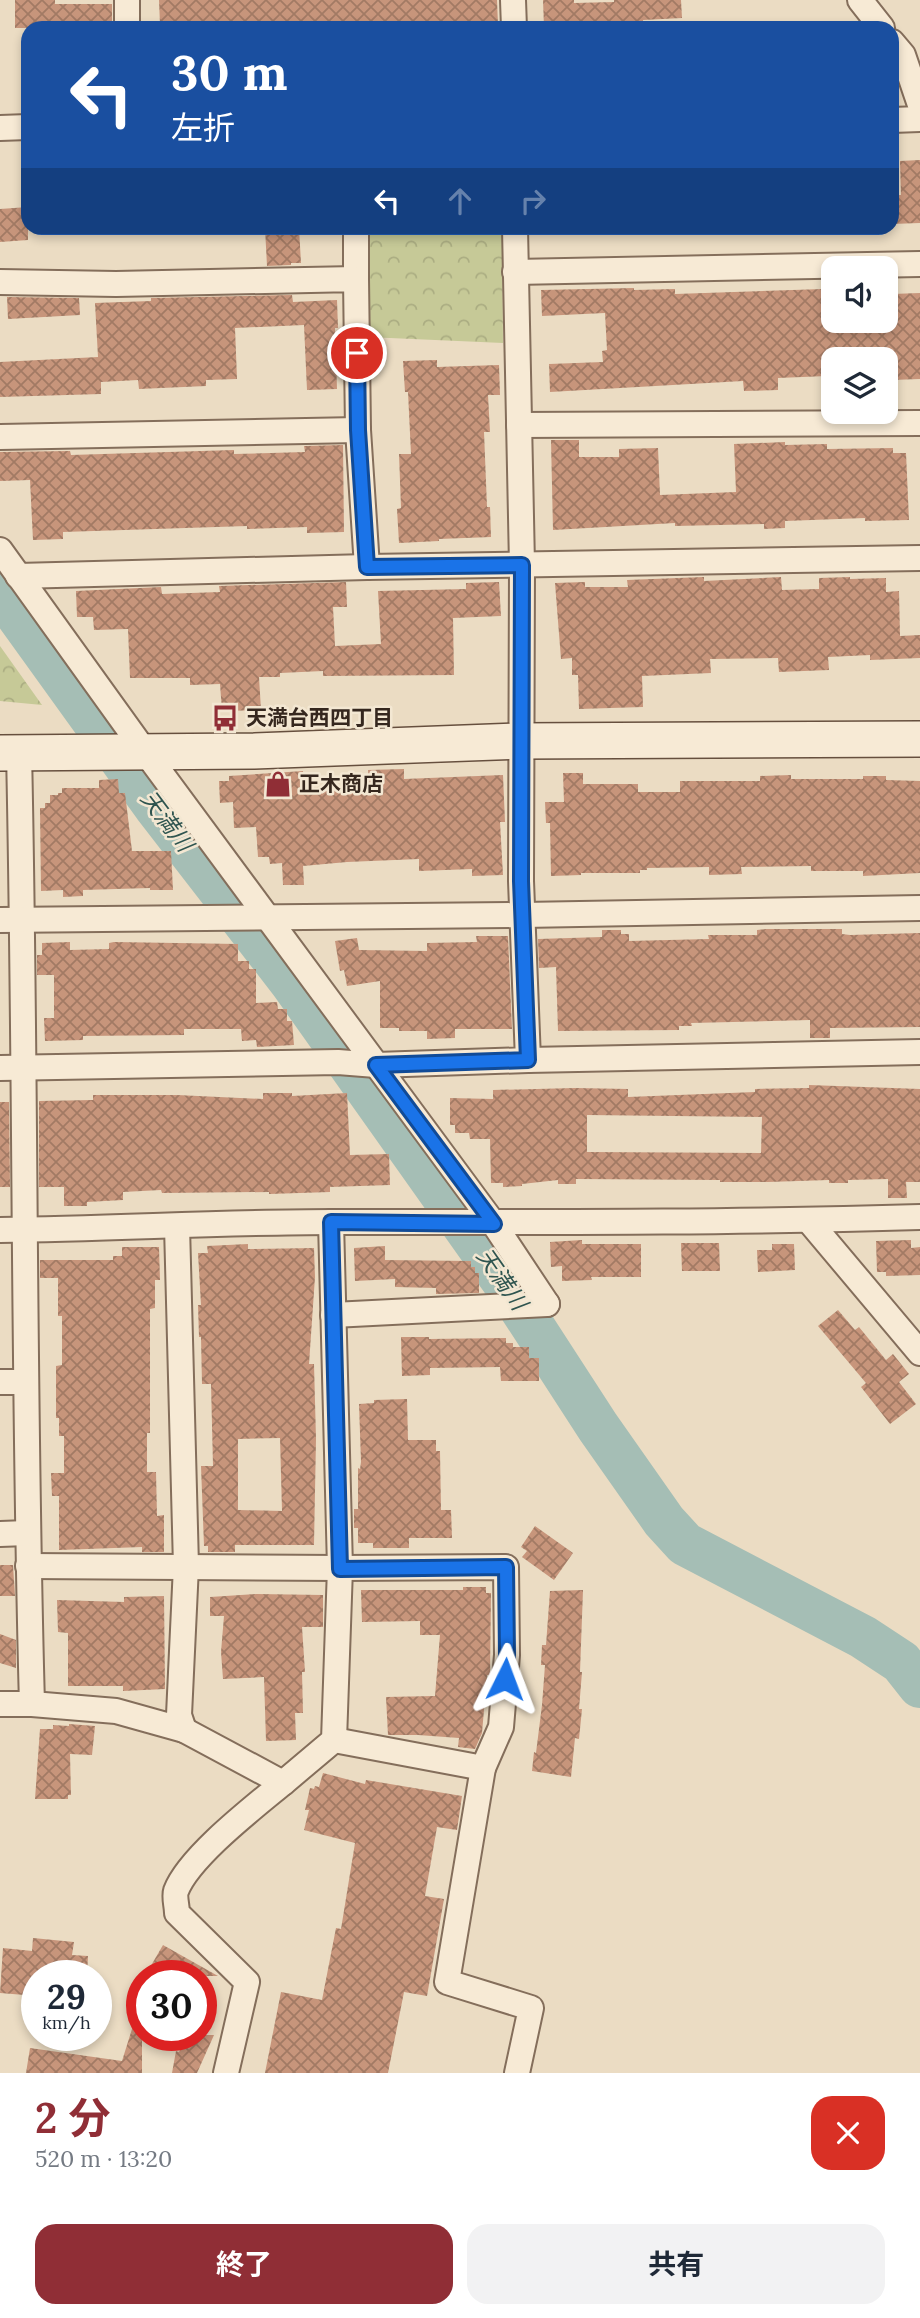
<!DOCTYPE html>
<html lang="ja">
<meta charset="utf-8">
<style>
body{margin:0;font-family:Lora,"Noto Sans JP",serif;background:#f2f2f3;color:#1f2937;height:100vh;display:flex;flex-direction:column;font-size:26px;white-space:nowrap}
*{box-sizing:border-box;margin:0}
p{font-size:23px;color:#747a83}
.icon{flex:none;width:38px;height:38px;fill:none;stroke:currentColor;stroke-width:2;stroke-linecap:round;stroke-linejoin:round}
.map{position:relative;height:2073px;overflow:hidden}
.side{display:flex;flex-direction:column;background:#fff;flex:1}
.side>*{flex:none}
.guide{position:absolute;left:21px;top:21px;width:878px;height:214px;border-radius:21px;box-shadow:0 4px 10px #0003;background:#1a4fa0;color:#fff;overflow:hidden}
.fabs{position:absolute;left:821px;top:256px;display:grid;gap:14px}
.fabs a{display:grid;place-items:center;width:77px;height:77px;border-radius:14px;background:#fff;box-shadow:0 4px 10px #0003;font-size:35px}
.speed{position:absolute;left:21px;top:1960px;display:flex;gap:14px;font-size:35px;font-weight:700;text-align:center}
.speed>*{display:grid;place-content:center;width:91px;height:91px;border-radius:50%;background:#fff;box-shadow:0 4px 10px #0003;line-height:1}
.speed small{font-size:18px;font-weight:400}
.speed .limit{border:10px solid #d22;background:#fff;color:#111}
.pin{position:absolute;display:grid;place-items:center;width:60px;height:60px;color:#fff;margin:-30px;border:4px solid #fff;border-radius:50%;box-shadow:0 2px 7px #0007}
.me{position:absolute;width:77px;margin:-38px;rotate:3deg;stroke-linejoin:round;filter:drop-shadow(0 0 5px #0008)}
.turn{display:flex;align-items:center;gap:24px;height:147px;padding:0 35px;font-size:32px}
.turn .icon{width:91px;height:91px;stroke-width:2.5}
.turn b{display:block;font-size:49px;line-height:60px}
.lanes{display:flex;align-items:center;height:66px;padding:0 35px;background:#0003;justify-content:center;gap:35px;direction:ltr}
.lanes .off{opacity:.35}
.round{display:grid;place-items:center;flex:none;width:74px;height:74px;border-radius:21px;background:#f2f2f3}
.headline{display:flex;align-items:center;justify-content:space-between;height:119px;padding:0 35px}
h1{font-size:42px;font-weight:700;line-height:52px;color:#902e36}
.action{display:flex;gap:14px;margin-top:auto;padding:14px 35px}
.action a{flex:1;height:80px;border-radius:21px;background:#902e36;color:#fff;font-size:28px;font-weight:700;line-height:80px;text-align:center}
.action a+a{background:#f2f2f3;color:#1f2937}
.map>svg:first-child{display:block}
</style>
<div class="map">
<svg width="920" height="2073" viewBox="0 0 920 2073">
<defs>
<pattern id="park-crowns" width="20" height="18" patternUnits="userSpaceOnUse" patternTransform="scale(1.75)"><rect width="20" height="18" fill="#c6c997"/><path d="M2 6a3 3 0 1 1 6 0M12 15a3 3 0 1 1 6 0" fill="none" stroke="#abad82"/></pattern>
<pattern id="building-cross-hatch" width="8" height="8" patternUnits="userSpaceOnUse" patternTransform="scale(1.75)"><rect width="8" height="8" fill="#c7957b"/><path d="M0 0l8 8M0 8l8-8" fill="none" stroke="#a27a64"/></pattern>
</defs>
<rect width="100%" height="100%" fill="#ebdcc3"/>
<!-- park -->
<g fill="url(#park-crowns)">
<polygon points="368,228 502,228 503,343 367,337"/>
<polygon points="0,646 42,705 0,701"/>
</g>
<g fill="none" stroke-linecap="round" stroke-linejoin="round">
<!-- river -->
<polyline stroke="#a5beb5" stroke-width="44" points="0,591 155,806 292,983 504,1282 598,1427 664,1521 685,1544 863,1637 901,1662 920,1686"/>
</g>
<!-- building -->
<g fill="url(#building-cross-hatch)" fill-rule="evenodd">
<polygon points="15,0 55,0 55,4 112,4 112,28 15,28"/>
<polygon points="159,0 497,0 498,25 440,28 229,28 229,23 160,25"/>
<polygon points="543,0 574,0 574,3 614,2 614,0 681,0 682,18 643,20 644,28 594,28 594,25 544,27"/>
<polygon points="920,160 920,223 892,224 892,195 901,195 900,161"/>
<polygon points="28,207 28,240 0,242 0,209"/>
<polygon points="265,228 299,228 301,263 291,263 291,265 267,266"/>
<polygon points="634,288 634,290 675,289 675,294 823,289 825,320 893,320 892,294 920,293 920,379 892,380 891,359 827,359 827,376 778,378 778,390 744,391 743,381 550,392 549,364 603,362 602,351 607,350 605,313 542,316 541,290"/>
<polygon points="292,295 293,302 337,300 338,328 335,328 337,389 307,390 304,325 235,328 237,379 206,380 206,386 139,389 138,380 101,382 101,394 0,397 0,362 98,357 95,303 151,301 151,298"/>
<polygon points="7,297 79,298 80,315 8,319"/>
<polygon points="437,360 437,367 499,365 500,395 488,395 490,432 484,432 487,507 490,507 491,537 439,539 439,541 399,543 397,509 401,508 399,454 411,454 408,392 405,392 403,361"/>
<polygon points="551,440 579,440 579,457 619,457 619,449 658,448 660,495 736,492 734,444 785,442 785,445 827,444 827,449 893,448 893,453 906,453 909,520 865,521 865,518 785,521 785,528 764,529 764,524 675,526 675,523 553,530"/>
<polygon points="343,445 344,532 307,533 307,527 247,529 247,526 63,532 63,539 33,540 30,480 0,481 0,452 70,451 71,455 234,450 234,454 305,452 304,446"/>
<polygon points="704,577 704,581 781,577 782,590 819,589 819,578 850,577 850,579 886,578 886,592 899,591 900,636 920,635 920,658 870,660 870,655 828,657 829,670 779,672 778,658 710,659 711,673 642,676 643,707 579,709 578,675 572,675 572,658 561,659 555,583 585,582 585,587 628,587 627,580"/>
<polygon points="346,582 347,607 333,607 335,646 381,644 378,591 466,589 466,583 499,582 501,616 453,618 454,675 323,676 323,671 280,673 280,677 259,677 261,710 222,711 220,684 190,685 190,678 130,678 128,629 94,630 93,617 77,617 76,591 161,587 162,594 220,592 219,586"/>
<polygon points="404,769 404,779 503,775 505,822 500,822 503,875 472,876 472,869 419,871 419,859 347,862 303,866 304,885 283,885 282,863 270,864 269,857 258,857 256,827 234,828 233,802 220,803 219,781 229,781 229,776 303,771 304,788 369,786 368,770"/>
<polygon points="563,773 583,773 583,784 638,784 638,792 680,792 680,781 760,781 760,776 791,775 791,779 863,779 863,776 886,776 886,780 920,781 920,873 863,876 863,871 811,871 811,866 741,867 742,874 709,875 709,867 647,868 647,870 640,870 640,873 581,873 581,875 551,876 550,823 546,823 545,802 564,802"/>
<polygon points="118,779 119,793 125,793 132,851 171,851 173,890 150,890 150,888 83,890 83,896 63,897 63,890 41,891 40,808 45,808 45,803 50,803 50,795 58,795 58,793 62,793 62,788 99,788 99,780"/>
<polygon points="766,929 842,929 842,934 850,935 920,933 920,1027 830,1028 830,1038 810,1038 810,1020 691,1023 692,1026 679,1026 679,1030 558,1031 556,967 539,968 538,939 602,937 602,930 621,930 621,934 629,934 629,941 709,939 708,935 757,935 757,930"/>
<polygon points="476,936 508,936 512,1029 455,1029 455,1038 427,1039 427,1031 399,1031 399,1028 380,1028 380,981 347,986 344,970 340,971 335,941 357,938 359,950 427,951 427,943 477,942"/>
<polygon points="70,942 70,950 109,949 109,943 114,942 238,944 238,961 249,961 249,969 256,969 256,1003 277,1002 278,1009 287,1009 287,1021 292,1021 294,1045 257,1047 256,1040 242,1041 241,1029 184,1029 184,1035 83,1036 83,1040 45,1041 44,1018 54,1018 54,975 37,975 37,955 42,955 42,943"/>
<path d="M 809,1085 L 920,1089 L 920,1182 L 906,1182 L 907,1198 L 888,1198 L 888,1179 L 848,1180 L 848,1183 L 829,1183 L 829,1180 L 768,1182 L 720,1182 L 720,1180 L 576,1179 L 576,1184 L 558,1184 L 558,1180 L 522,1184 L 522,1186 L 503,1187 L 503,1183 L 491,1183 L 490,1139 L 470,1139 L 469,1133 L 455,1133 L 455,1125 L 450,1125 L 450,1098 L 493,1099 L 493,1090 L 575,1088 L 628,1089 L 628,1097 L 755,1092 L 755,1089 L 809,1088 ZM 587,1115 L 762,1117 L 761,1153 L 587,1152 Z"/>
<polygon points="263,1093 292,1093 292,1096 347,1093 350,1155 389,1154 390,1185 330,1187 330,1192 269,1194 269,1192 162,1193 161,1190 123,1192 123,1200 87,1202 87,1206 64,1206 64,1187 39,1187 39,1101 93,1100 93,1095 177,1095 263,1099"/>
<polygon points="0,1102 9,1102 10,1187 0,1187"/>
<polygon points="582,1240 582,1244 641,1244 641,1277 591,1277 592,1280 562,1281 562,1266 551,1267 550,1242"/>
<polygon points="911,1240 911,1248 920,1247 920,1275 886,1276 886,1272 877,1272 876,1241"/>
<polygon points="681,1243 719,1243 720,1271 682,1271"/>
<path d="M 248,1244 L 248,1249 L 314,1248 L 315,1277 L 309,1364 L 314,1364 L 316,1439 L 314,1545 L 235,1545 L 235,1552 L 208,1552 L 208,1546 L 204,1546 L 201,1466 L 213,1466 L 211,1384 L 202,1384 L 201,1337 L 199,1337 L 198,1305 L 201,1305 L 198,1253 L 208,1253 L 207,1246 ZM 280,1438 L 282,1511 L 238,1510 L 238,1439 Z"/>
<polygon points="772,1244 794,1244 795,1270 758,1272 757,1250 772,1250"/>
<polygon points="385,1246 385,1260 471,1261 471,1267 475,1267 475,1273 479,1273 479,1293 436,1294 436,1288 395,1287 395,1279 355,1281 354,1248"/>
<polygon points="122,1247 159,1247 160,1280 155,1280 155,1308 150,1309 150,1433 147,1433 147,1472 156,1472 157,1516 164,1515 164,1552 142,1552 142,1547 59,1550 59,1496 52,1496 51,1473 64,1473 64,1436 59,1436 59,1418 56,1418 56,1366 62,1365 62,1316 58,1316 58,1278 40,1278 40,1260 113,1260 113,1256 122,1256"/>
<polygon points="838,1310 855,1330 859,1327 886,1360 893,1354 909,1374 899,1382 916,1404 890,1424 861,1387 866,1383 818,1326"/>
<polygon points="401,1337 429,1337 429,1339 506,1338 506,1343 513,1343 513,1347 529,1347 529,1358 539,1358 539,1381 501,1381 500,1367 430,1368 430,1375 402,1376"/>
<polygon points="407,1399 408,1440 436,1440 436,1451 440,1451 441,1510 451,1510 452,1538 409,1538 409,1548 373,1548 373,1543 358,1543 358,1528 354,1528 354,1509 358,1509 358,1468 360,1469 361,1462 359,1404 374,1403 374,1400"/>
<polygon points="535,1526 573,1553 554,1580 522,1557 527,1551 521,1547"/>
<polygon points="0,1565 13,1565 15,1596 0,1596"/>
<polygon points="463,1587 486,1587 486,1593 491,1593 490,1675 487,1675 482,1733 475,1749 458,1747 459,1738 418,1735 388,1735 386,1697 435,1696 440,1635 420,1635 420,1621 362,1622 361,1590 463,1590"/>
<polygon points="583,1590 580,1672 582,1672 579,1709 582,1709 579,1739 575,1738 571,1777 532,1771 534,1752 536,1753 542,1705 545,1665 541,1665 542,1645 546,1645 550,1591"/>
<polygon points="256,1594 323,1595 323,1627 302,1627 305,1672 302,1672 303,1713 295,1713 296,1740 266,1741 264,1677 223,1679 221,1652 224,1616 210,1616 210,1597"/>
<polygon points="164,1596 165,1689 123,1691 123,1686 68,1686 68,1633 58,1632 57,1600 124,1602 124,1597"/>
<polygon points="0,1634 16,1640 16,1668 0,1663"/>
<polygon points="69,1724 95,1726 92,1755 70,1754 71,1795 68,1795 68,1799 35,1799 40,1729 53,1729 53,1725 69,1726"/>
<polygon points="323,1773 365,1784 366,1780 462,1796 457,1830 437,1827 425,1896 444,1899 427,1996 404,1992 388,2073 265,2073 281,1992 322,2000 336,1928 341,1929 355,1843 304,1830 309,1810 305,1810 310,1788 314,1789 315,1786 319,1787"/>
<polygon points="33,1938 74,1942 72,1955 88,1956 87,1976 37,1976 37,1996 0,1993 3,1948 32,1951"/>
<polygon points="163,1945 218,1976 145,1976"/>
<polygon points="137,2013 142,2013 142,2073 26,2073 30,2048 122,2061"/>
<polygon points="187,2035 214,2035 197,2073 172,2073 176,2051 179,2052"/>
</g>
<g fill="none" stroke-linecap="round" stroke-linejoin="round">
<!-- street casing -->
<g stroke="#846e5b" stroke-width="28">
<g id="street">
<polyline points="513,0 514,28"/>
<polyline points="860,0 882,28"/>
<polyline points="127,28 127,0"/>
<polyline points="892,42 903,55 920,105"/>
<polyline points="892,120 920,119"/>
<polyline points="0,128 28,127"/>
<polyline points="515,272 920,264"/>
<polyline points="356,279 356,228"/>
<polyline points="0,282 116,284 356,279 358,430 367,567"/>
<polyline points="519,425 920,423"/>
<polyline points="0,437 358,430"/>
<polyline points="0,550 146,753 494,1224 547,1304"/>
<polyline points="18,576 367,567 920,558"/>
<path d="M 19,752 C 26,1070 23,1387 32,1704"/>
<polyline points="0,920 523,915 920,908"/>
<polyline points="528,1060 920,1052"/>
<polyline points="0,1068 338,1062 376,1065 528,1060 521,881 522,565 515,228"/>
<polyline points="809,1221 920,1353"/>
<path d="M 0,1230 C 111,1229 222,1222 333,1222 C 529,1222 724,1223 920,1217"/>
<polyline points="333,1315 547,1304"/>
<polyline points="0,1382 26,1382"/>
<polyline points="0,1534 27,1533"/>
<polyline points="28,1566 340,1568 506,1567 507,1655 501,1727 483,1768 334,1740"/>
<polyline points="0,1704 32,1704 116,1711 184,1730 179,1715 186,1566 177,1226"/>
<path d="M 184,1730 L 283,1783 C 254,1807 189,1857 176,1891 C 174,1897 177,1906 177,1913 L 247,1982 L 226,2073"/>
<polyline points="483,1768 447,1982 531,2008 517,2073"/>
<polyline points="283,1783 334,1740 340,1568 331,1222"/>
</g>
</g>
<!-- secondary casing -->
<g stroke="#664f3e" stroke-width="38">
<polyline id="secondary" points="0,753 254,751 520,741 920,739"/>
</g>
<!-- street -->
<use href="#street" stroke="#f7ead5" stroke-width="24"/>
<!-- secondary -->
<use href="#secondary" stroke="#f7ead5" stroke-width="35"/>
</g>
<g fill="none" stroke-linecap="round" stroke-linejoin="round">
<!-- route casing -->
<g stroke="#114b97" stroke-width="18">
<polyline id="route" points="357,353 358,430 367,567 522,565 521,881 528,1060 376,1065 494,1224 331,1222 340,1569 506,1567 507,1655 505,1679"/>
</g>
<!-- route -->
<use href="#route" stroke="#1a73e8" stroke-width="12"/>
</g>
<!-- icons -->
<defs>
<g id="bus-bare" transform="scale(2.1)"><path d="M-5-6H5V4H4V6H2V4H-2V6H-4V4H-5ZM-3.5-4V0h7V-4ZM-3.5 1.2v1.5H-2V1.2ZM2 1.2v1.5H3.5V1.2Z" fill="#902e36" stroke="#f3e7d2" stroke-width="2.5" paint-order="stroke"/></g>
<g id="shop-bare" transform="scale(2.1)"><path d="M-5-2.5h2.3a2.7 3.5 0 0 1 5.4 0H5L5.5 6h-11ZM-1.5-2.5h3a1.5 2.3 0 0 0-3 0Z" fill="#902e36" stroke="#f3e7d2" stroke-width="2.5" paint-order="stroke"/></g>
</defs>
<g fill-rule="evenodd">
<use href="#bus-bare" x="225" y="718"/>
<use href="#shop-bare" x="278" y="784"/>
</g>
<g text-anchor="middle" stroke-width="5" stroke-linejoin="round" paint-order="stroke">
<!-- poi labels -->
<g font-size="21" font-weight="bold" fill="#35271e" stroke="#f3e7d2" text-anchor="start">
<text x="246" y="725">天満台西四丁目</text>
<text x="299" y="791">正木商店</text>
</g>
<!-- water labels -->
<g font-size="23" font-style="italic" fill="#2e544f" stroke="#f3e7d2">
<text transform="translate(167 821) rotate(53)" y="8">天満川</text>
<text transform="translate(502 1279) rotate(55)" y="8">天満川</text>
</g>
</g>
</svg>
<div class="fabs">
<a><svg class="icon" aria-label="sound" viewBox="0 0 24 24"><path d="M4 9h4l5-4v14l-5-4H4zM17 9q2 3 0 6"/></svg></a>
<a><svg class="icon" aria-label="layers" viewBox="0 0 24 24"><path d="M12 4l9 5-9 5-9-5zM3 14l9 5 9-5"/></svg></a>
</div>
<div class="speed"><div>29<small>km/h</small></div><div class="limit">30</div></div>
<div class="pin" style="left:357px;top:353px;background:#d93025"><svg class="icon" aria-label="arrive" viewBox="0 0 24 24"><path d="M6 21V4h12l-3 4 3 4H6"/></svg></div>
<svg class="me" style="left:505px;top:1679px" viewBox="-20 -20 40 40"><path d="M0-17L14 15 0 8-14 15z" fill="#1a73e8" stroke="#fff" stroke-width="4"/></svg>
<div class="guide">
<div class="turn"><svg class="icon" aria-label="left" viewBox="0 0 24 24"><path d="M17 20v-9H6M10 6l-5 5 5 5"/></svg><div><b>30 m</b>左折</div></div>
<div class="lanes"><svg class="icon" aria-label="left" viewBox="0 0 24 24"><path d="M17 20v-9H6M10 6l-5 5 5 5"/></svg><svg class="icon off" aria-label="ahead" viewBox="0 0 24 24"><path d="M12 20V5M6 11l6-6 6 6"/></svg><svg class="icon off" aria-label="right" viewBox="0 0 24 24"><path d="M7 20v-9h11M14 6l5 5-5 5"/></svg></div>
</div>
</div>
<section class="side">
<div class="headline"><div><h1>2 分</h1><p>520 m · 13:20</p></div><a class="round" style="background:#d93025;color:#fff"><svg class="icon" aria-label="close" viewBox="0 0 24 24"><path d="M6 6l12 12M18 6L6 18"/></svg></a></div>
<div class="action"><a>終了</a><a>共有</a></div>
</section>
